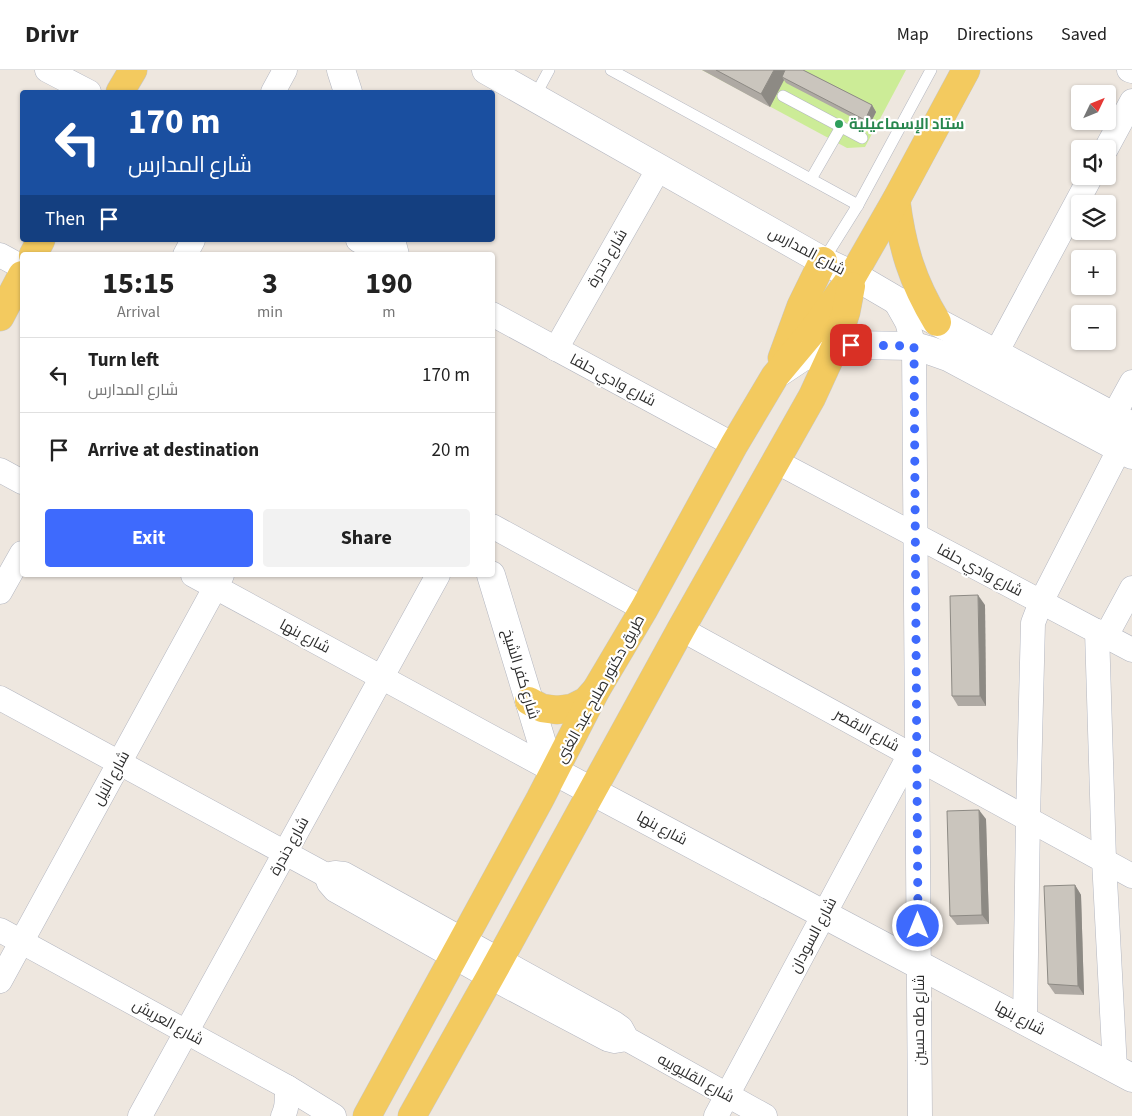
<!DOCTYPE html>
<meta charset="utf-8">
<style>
body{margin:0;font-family:"Source Sans 3",Cairo,sans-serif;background:#f2f2f2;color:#222;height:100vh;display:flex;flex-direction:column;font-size:19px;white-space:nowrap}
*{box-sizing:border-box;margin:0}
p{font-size:16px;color:#767676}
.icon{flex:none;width:28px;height:28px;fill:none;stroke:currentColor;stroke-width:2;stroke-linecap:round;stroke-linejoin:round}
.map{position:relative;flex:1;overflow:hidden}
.sheet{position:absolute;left:20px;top:182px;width:475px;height:325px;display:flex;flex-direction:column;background:#fff;border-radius:5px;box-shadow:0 1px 4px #0004}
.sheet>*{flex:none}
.hud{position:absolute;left:20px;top:20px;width:475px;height:152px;border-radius:5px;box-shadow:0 1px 4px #0004;background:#1a4fa0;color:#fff;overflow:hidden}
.needle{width:32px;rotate:47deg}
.tools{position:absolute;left:1071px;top:15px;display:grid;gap:10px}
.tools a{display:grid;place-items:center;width:45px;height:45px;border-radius:5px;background:#fff;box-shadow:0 1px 4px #0004;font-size:25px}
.pin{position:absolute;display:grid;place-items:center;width:42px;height:42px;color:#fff;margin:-21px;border-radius:10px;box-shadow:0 2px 8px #0006}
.me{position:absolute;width:55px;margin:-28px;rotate:0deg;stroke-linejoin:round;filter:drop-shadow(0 0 4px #0008)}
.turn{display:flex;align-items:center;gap:18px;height:105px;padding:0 25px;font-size:22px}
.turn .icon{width:65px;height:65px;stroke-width:2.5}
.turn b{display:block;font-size:35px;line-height:42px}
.then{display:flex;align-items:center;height:48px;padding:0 25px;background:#0003;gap:10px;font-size:19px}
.eta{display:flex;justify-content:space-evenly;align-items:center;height:85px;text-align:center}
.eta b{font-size:30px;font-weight:700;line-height:35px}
.primary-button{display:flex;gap:10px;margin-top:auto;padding:10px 25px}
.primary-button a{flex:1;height:58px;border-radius:5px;background:#3e6afd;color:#fff;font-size:20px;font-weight:700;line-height:58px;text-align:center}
.primary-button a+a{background:#f2f2f2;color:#222}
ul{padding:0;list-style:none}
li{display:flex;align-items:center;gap:15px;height:75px;padding:0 25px;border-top:1px solid #e0e0e0}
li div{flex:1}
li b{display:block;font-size:19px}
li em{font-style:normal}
header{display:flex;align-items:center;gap:30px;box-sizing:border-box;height:70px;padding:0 25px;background:#fff;border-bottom:1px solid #e0e0e0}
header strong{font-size:24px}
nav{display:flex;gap:28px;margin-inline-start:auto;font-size:18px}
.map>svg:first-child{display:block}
</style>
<header>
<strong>Drivr</strong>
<nav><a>Map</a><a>Directions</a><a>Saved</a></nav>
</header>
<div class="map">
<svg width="1132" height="1046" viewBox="0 0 1132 1046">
<rect width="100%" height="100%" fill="#eee7df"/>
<!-- pitch -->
<polygon fill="#ccec97" points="702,0 906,0 865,77 847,78"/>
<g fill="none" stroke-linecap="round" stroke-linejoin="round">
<!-- lane casing -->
<g stroke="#b3b6c0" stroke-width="12">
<g id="lane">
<polyline points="611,0 858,135"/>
<polyline points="783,26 862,68"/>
<polyline points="534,28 549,0"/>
<polyline points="811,109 841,57"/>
<polyline points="823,191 858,135 931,0"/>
</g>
</g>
<!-- street casing -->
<g stroke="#b3b6c0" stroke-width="25">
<g id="street">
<polyline points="47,0 89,22"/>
<polyline points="1129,0 1132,1"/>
<polyline points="273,22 285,0"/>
<polyline points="1106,79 1132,31"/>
<polyline points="358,170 385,185"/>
<polyline points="0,185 22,197"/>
<polyline points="185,185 193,170"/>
<polyline points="894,229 907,252 914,276 920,1046"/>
<polyline points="492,244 734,375"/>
<polyline points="556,279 659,98"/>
<polyline points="996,283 1091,106"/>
<polyline points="1105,361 1132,312"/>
<polyline points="775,391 1132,580"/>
<polyline points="0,400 22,412"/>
<polyline points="492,456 644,539"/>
<polyline points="193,505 554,701"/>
<polyline points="0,522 22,483"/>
<polyline points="681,559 1132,806"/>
<polyline points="1097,561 1104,790 1115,999"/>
<polyline points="1106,566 1132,518"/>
<polyline points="0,628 326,805 335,803 344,804 614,953 621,958 627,969 765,1046"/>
<polyline points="326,805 329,813 335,820 490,907 607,969 615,971 627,969"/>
<polyline points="0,860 287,1017 334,1046"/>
<polyline points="0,911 222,505"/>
<polyline points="1025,951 1028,748 1033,553 1041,532 1120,378"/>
<polyline points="140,1046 438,505"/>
<path d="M 283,1046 C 288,1037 287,1027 287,1017"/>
<polyline points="716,1046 910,684"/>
</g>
</g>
<!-- secondary casing -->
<g stroke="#b3b6c0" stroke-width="29">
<g id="secondary">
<polyline points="341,0 348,22"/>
<polyline points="486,0 823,191 853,205 894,229 1132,356"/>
<polyline points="391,170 395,185"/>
<polyline points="780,302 801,288 818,281 835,277 851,275 914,276 931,281 948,287 1132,385"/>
<polyline points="491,505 545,683 554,701 1132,1008"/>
</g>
</g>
<!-- primary casing -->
<g stroke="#c8c8c8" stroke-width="29">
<g id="primary">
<polyline points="120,22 133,0"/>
<path d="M 896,130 C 902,177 912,211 937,252"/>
<polyline points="33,185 41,170"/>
<polyline points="0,247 22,205"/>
<polyline points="782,288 801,236 823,191"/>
<polyline points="529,631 542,638 557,640 572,638 586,631 596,620"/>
<polyline points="367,1046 540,729 596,620 644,539 734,375 775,306 811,263 853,205 896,130 966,0"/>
<polyline points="412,1046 490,907 681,559 812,327 835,277 846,242 851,216"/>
</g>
</g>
<!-- lane -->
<use href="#lane" stroke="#fff" stroke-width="11"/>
<!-- street -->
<use href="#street" stroke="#fff" stroke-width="24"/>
<!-- secondary -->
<use href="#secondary" stroke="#fff" stroke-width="28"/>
<!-- primary -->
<use href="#primary" stroke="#f3ca5f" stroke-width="28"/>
</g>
<!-- wall -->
<g fill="#aea9a3">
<polygon points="702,0 803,0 872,35 876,42 869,56 786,13 784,10 770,37"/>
<polygon points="985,535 986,636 958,636 952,626"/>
<polygon points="986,749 989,854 957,855 950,846"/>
<polygon points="1075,815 1081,825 1084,925 1055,924 1048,914"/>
</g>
<!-- shaded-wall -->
<g fill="#8d8a84">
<polygon points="774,0 789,0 782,7 784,10 770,37 761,24"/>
<polygon points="872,35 876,42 869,56 865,50"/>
<polygon points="978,525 985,535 986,636 980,626"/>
<polygon points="979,740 986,749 989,854 982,845"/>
<polygon points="1075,815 1081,825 1084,925 1078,916"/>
</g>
<!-- building -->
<g fill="#cac5bd" stroke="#8d8a84">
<polygon points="716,0 774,0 761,24"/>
<polygon points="785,0 803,0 872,35 865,50 782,7"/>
<polygon points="978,525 980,626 952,626 950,526"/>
<polygon points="979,740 982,845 950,846 947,741"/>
<polygon points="1075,815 1078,916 1048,914 1044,816"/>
</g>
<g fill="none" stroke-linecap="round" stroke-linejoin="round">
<!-- route -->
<polyline stroke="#3e6afd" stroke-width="9" stroke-dasharray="0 16.2" points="851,275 914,276 918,856"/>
</g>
<!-- markers -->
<circle fill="#2e9e5b" stroke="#fff" stroke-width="2" cx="839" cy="54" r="5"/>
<g text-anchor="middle" stroke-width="4.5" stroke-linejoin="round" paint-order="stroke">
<!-- leisure labels -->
<g font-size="15" font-weight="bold" fill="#27864d" stroke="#fff" text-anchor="start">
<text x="849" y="59">ستاد الإسماعيلية</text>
</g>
<!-- street labels -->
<g font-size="15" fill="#2d2d2d" stroke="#fff">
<text transform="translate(807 181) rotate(28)" y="5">شارع المدارس</text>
<text transform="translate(607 188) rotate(-60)" y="5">شارع دندرة</text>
<text transform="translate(613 310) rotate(28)" y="5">شارع وادي حلفا</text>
<text transform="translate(980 500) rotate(28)" y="5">شارع وادي حلفا</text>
<text transform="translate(305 566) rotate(28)" y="5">شارع بنها</text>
<text transform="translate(521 604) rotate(73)" y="5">شارع كفر الشيخ</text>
<text transform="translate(600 619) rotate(-61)" y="5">طريق دكتور صلاح عبد الغنى</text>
<text transform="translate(867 660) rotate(29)" y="5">شارع الاقصر</text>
<text transform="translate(111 708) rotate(-61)" y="5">شارع النيل</text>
<text transform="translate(662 758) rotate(28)" y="5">شارع بنها</text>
<text transform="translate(289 776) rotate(-61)" y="5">شارع دندرة</text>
<text transform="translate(813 865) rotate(-62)" y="5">شارع السودان</text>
<text transform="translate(1020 948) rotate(28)" y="5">شارع بنها</text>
<text transform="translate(919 950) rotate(-90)" y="5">شارع طه حسين</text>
<text transform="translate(168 952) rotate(29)" y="5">شارع العريش</text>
<text transform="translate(696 1008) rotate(29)" y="5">شارع القليوبيه</text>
</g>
</g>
</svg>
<div class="tools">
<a><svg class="needle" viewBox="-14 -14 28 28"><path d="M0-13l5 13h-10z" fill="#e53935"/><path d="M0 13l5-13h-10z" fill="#767676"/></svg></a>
<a><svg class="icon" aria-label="sound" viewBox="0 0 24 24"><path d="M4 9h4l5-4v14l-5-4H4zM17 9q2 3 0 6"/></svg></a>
<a><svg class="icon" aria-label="layers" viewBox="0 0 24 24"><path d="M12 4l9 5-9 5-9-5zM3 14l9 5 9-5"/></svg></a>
<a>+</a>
<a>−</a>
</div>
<div class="pin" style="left:851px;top:275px;background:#d93025"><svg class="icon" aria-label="arrive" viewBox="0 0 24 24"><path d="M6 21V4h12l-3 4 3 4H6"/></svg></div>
<svg class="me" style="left:918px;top:856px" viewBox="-20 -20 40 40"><circle r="17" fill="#3e6afd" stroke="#fff" stroke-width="3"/><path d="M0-11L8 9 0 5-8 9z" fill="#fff"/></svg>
<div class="hud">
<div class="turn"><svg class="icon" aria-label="left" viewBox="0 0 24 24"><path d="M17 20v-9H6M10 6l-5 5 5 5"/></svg><div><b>170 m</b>شارع المدارس</div></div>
<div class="then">Then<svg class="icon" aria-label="arrive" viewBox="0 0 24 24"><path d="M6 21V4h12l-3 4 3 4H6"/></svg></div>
</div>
<section class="sheet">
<div class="eta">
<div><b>15:15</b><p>Arrival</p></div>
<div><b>3</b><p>min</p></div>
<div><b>190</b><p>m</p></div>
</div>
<ul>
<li><svg class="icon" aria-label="left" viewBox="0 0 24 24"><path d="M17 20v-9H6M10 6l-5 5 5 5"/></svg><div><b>Turn left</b><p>شارع المدارس</p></div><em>170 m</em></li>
<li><svg class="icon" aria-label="arrive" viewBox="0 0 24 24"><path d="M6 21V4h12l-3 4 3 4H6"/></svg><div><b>Arrive at destination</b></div><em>20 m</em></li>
</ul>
<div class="primary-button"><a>Exit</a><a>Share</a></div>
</section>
</div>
